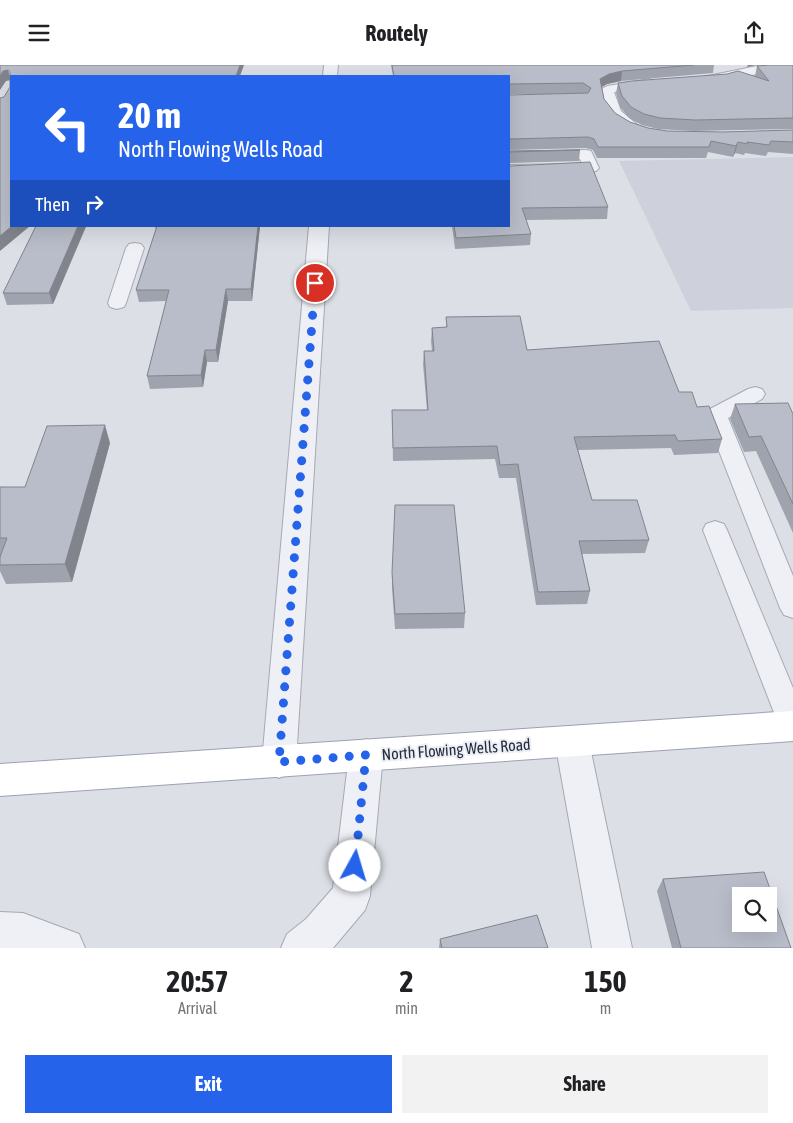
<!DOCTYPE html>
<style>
body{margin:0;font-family:"Asap Condensed",sans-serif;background:#f2f2f2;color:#202124;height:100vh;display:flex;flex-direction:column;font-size:19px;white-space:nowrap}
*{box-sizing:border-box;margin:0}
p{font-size:16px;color:#757577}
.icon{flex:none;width:28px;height:28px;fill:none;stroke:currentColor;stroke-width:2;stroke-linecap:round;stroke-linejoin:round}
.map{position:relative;height:883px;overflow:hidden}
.details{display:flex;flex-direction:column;background:#fff;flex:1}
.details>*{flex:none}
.top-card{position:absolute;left:10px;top:10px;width:500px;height:152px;border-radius:0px;box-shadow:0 5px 20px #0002;background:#2563eb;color:#fff;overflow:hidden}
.controls{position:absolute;left:732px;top:822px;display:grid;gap:10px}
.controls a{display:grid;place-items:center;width:45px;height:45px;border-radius:0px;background:#fff;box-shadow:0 5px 20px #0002;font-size:25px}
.pin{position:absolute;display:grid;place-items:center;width:42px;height:42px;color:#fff;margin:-21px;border:2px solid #fff;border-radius:50%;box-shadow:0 1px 5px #0007}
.me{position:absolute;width:55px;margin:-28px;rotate:6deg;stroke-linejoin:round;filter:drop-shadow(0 0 4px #0008)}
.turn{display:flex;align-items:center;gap:18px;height:105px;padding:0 25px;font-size:22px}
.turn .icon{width:65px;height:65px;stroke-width:2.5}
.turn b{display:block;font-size:35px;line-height:42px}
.then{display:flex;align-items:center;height:48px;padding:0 25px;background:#0003;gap:10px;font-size:19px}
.eta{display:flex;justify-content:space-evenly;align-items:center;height:85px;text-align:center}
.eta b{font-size:30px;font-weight:700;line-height:35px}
.action{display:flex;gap:10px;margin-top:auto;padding:10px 25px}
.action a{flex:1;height:58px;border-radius:0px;background:#2563eb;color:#fff;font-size:20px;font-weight:700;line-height:58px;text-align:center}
.action a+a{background:#f2f2f2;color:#202124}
header{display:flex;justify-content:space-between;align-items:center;height:65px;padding:0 25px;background:#fff;font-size:22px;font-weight:700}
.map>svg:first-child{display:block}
</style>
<header><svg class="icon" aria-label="menu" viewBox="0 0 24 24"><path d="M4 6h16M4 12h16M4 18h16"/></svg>Routely<svg class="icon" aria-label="share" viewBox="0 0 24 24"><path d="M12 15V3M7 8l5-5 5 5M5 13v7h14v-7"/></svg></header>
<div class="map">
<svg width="793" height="883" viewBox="0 0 793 883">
<rect width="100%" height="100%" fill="#dcdfe6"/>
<!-- built -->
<polygon fill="#ced1db" points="793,92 793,243 691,246 619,96"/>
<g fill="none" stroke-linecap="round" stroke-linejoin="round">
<!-- service casing -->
<g stroke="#a5a9b3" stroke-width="2">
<g id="service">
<polygon points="762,0 793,0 793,5 766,7 713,18 707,14 708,11"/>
<path d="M 650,14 L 657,18 L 655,21 L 614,27 L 621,46 L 640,62 L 638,65 C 616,70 603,42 600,25 L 607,21 Z"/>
<polygon points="586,85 591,86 599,103 596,106 509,110 509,100 582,99 580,94 509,95 509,87"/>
<polygon points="135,178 141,179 144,183 126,238 124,242 117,244 110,242 108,238 126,183 129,179"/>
<polygon points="755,322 762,324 765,329 762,334 728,353 793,511 793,553 784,550 780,543 705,350 708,345 748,324"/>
<polygon points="715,456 724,459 727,465 793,623 793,671 783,667 778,658 703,465 706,459"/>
</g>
</g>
<!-- minor casing -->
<g stroke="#a5a9b3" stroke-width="2">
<g id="minor">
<polygon points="324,0 338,0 337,11 323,11"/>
<polygon points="309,161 329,161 296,697 291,708 279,713 267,708 262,697"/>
<polygon points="572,662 584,666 589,677 632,883 592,883 555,677 560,666"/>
<polygon points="366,674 378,679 383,690 370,831 365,845 333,883 281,883 287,869 306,854 333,823 349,690 354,679"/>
<polygon points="0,847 23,848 79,869 85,883 0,883"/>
</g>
</g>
<!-- primary casing -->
<g stroke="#9ba1b2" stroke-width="2">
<polygon id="primary" points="793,646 793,676 0,731 0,699"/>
</g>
<!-- service -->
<use href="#service" fill="#eef0f5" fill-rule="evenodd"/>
<!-- minor -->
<use href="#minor" fill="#eef0f5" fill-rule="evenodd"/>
<!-- primary -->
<use href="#primary" fill="#fff" fill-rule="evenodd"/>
</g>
<!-- wall -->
<g fill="#9fa3ad" fill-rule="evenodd">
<path d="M 391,0 L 714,0 L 713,8 L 621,16 L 607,19 L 602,22 L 604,34 L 615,48 L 630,57 L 648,63 L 667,66 L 723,67 L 793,65 L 793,89 L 768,87 L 766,91 L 745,88 L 744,90 L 735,88 L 733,92 L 708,87 L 706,93 L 597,93 L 593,85 L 586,83 L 509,85 L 510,86 L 580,85 L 579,96 L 509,98 L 509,11 L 393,11 ZM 509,29 L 582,29 L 510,30 Z"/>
<polygon points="793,0 793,64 693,66 658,64 642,60 629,53 620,42 616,28 618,18 755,11 757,1"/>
<polygon points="510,101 608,142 607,154 526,155 531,169 530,180 455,184 452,161 509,161"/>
<polygon points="36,161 260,161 252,236 228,236 218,297 207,297 203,322 150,324 147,311 166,236 139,237 136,225 156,164 155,162 86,162 53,239 7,240 3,228"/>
<polygon points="446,252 527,285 679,327 697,342 722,374 718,388 674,390 671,383 578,385 592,435 649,475 645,488 582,489 590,526 587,539 536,540 516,413 499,413 495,394 393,396 392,345 427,345 423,299 424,286 432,286 431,276 432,263 446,262"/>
<polygon points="735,339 793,349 793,468 756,386 744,387 730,354"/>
<polygon points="110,378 72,517 6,519 0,506 0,422 25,422"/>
<polygon points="392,508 465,548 464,563 395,564 392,523"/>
<polygon points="663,814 791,883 672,883 657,826"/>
<polygon points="440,874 548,883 439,883"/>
</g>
<!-- shaded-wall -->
<g fill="#82848d">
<polygon points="240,0 244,0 240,11 236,11"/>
<polygon points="748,0 756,0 747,2"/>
<polygon points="8,5 11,15 6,16 0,25 0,11 3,6"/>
<polygon points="622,6 621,16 607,19 598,24 600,14 609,9"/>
<polygon points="738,77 735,88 733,92 736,81"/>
<polygon points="12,161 30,161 0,186 0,171"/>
<polygon points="78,161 86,161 53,239 49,228"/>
<polygon points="258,161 260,161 252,236 251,224"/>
<polygon points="226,224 228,236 218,297 216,285"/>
<polygon points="205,285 207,297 203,322 201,310"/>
<polygon points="105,360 110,378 72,517 65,499"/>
</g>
<!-- building -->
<g fill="#b9bdc9" stroke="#82848d" fill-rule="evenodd">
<polygon points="0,0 240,0 236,11 11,11 11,161 12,161 0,171 0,33 4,32 10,22 10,7 8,5 3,6 0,11"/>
<polygon points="392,0 694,0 622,6 609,9 600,14 604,34 615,48 630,57 648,63 667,66 723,67 793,65 793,77 771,76 769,80 747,77 747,79 738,77 736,81 711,76 709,82 598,82 594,74 588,72 510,74 509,80 509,29 510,30 588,28 591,23 583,18 510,19 509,25 509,11 394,11"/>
<polygon points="770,0 793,0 793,53 695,55 660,53 644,49 631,42 622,31 618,18 632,16 727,9 738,6 769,16 757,1"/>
<polygon points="509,85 510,86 580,85 510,87 509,88"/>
<polygon points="590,97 608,142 522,143 531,169 456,173 454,161 509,161 509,99 510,101"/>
<polygon points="36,161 78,161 49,228 3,228"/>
<polygon points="157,161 258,161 251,224 226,224 216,285 205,285 201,310 147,311 169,225 136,225"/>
<polygon points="520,251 527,285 659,276 679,327 692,327 697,342 709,341 722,374 678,376 675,370 574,372 592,435 637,435 649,475 579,476 590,526 538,527 518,399 500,400 497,381 393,383 392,345 428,345 424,286 434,286 432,263 447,262 446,252"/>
<polygon points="788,338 793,349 793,439 761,371 749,372 735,339"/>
<polygon points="105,360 65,499 0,500 0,492 7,473 0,473 0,422 25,422 47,361"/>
<polygon points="395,440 454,440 465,548 395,549 392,508"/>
<path d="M 764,807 L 791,883 L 681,883 L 663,814 ZM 741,831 L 769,831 L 769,859 L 741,859 Z"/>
<polygon points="537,850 548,883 442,883 440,874"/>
</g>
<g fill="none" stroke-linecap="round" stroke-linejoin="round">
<!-- route -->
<polyline stroke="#2563eb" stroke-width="9" stroke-dasharray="0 16.2" points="315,218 279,697 366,690 355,801"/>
</g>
<g text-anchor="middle" stroke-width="4" stroke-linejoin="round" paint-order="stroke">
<!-- near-street labels -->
<g font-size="16" fill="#252b3c" stroke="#ebeef4">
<text transform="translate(456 684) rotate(-4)" y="6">North Flowing Wells Road</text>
</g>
</g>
</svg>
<div class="controls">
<a><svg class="icon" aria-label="search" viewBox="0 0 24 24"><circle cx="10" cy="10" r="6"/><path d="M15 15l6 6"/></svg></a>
</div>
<div class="pin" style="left:315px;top:218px;background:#d93025"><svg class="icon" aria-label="arrive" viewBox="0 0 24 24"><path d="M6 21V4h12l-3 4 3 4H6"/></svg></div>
<svg class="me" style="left:355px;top:801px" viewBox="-20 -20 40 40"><circle r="19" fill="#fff"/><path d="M0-13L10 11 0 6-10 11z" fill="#2563eb"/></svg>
<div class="top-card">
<div class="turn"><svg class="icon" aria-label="left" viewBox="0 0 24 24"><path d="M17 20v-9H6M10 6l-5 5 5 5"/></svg><div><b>20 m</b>North Flowing Wells Road</div></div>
<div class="then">Then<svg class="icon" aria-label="right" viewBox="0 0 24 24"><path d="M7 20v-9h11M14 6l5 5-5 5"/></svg></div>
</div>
</div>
<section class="details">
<div class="eta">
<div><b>20:57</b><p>Arrival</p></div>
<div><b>2</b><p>min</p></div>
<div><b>150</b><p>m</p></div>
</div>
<div class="action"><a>Exit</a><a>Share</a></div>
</section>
